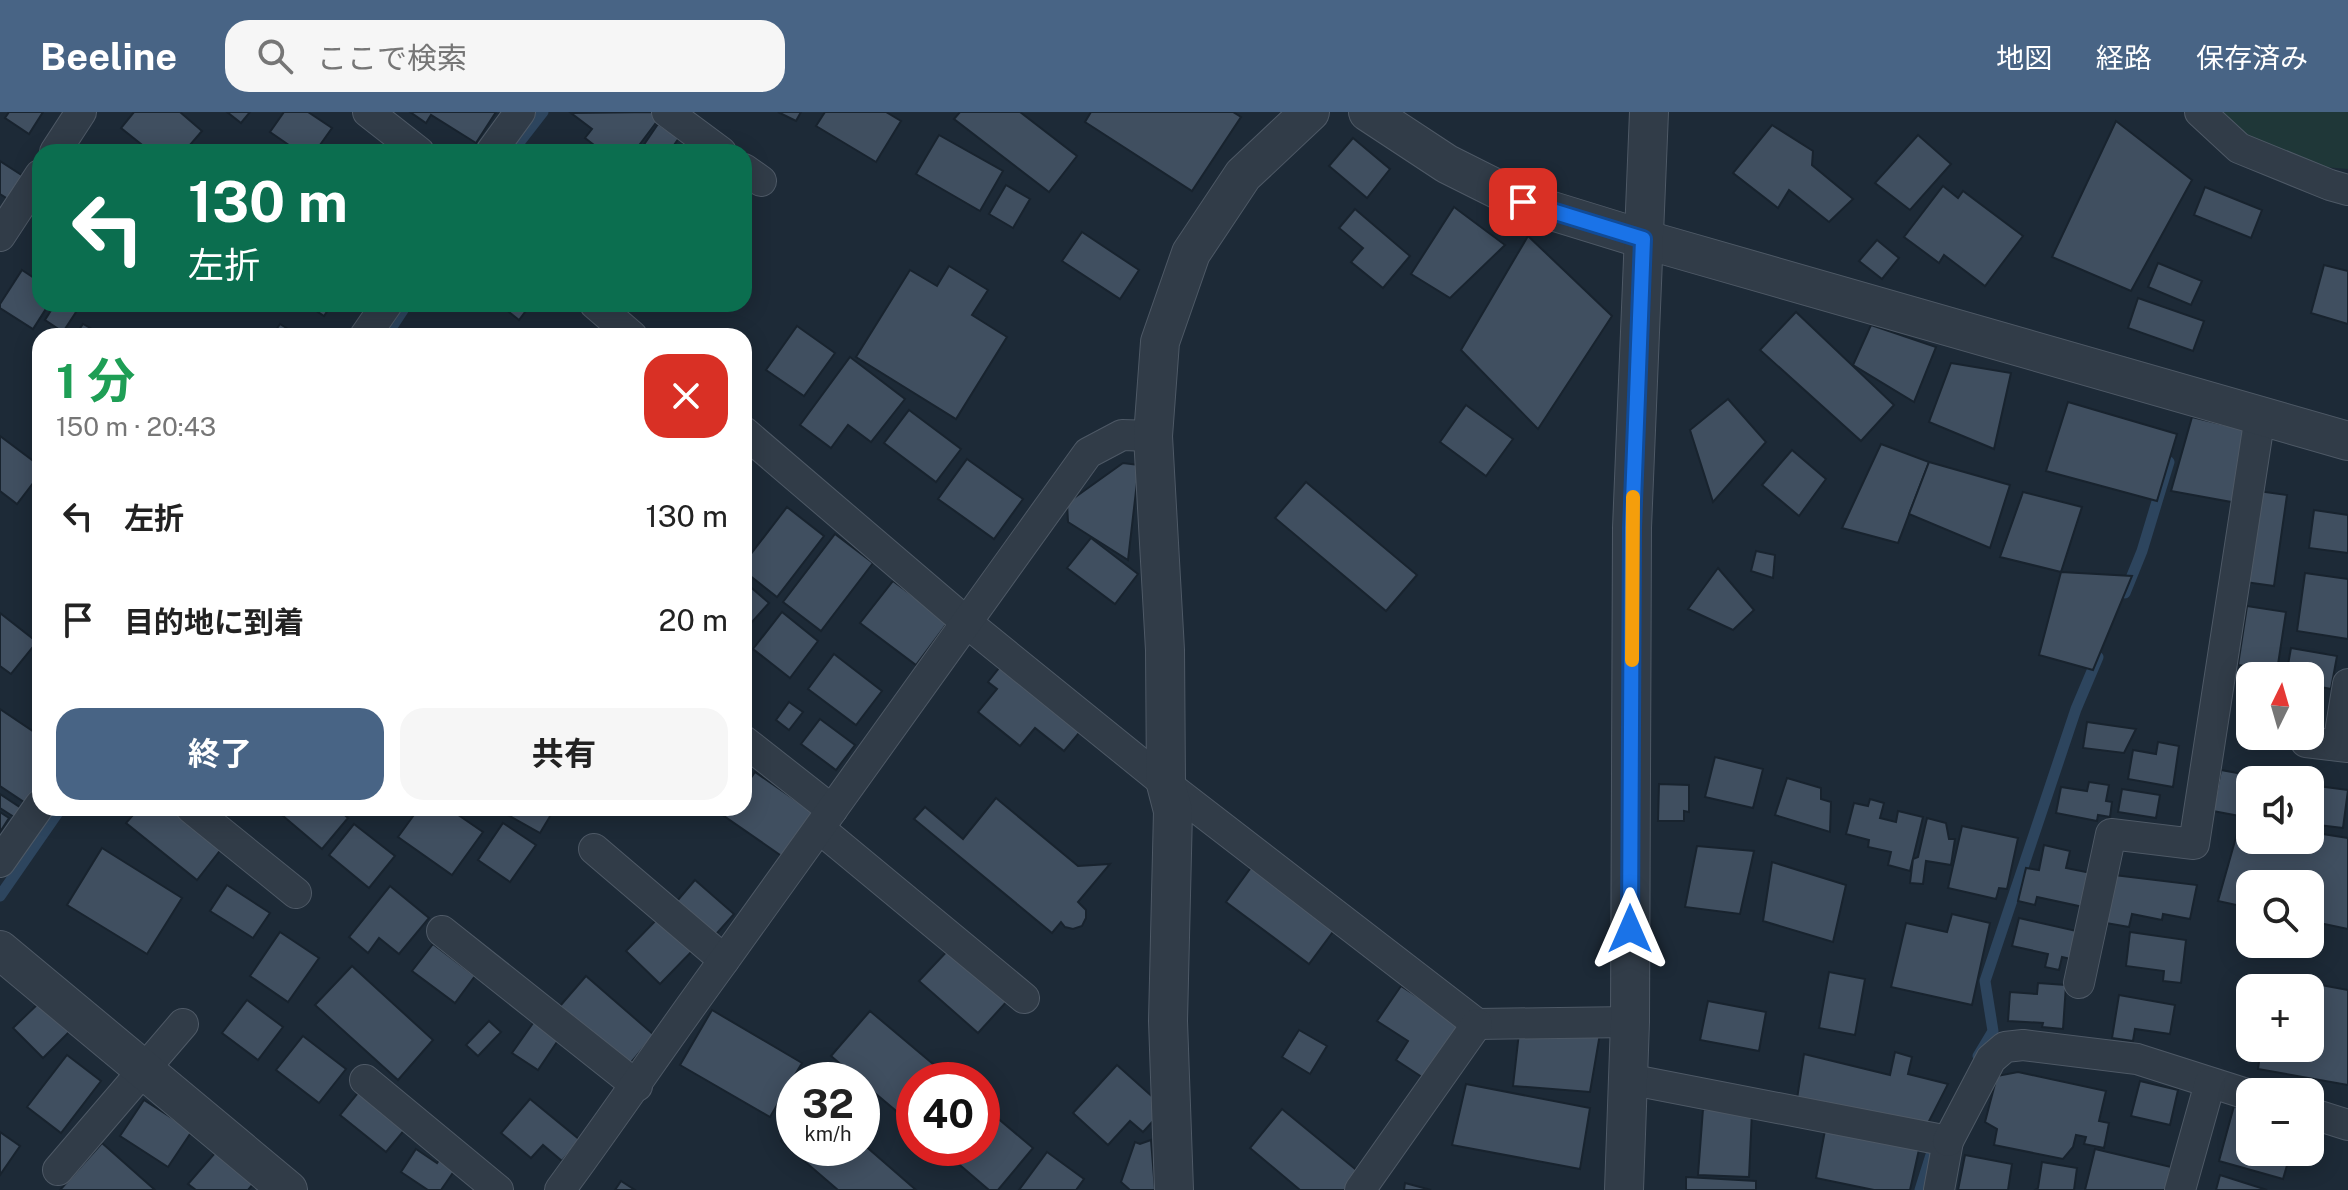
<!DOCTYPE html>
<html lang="ja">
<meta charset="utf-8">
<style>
body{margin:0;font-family:"Public Sans","Noto Sans JP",sans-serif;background:#f6f6f6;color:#222;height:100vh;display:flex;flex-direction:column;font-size:30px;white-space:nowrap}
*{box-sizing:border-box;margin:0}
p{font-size:26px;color:#767676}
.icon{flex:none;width:44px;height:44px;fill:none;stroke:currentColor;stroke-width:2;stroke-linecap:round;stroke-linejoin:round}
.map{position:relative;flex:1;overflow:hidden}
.panel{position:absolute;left:32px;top:216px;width:720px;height:488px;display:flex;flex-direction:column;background:#fff;border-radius:24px;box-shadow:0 4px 20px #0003}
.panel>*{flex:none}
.top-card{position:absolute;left:32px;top:32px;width:720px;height:168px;border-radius:24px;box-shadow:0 4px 20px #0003;background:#0b6e4f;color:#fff;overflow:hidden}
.needle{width:52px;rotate:5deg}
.controls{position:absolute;left:2236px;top:550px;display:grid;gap:16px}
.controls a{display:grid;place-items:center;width:88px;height:88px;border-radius:16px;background:#fff;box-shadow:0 4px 20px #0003;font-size:40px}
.speed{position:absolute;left:776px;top:950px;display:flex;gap:16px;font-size:40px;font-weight:700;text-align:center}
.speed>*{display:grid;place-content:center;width:104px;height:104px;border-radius:50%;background:#fff;box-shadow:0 4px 20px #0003;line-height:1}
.speed small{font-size:20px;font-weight:400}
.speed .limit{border:12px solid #d22;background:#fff;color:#111}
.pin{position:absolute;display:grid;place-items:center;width:68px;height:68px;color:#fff;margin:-34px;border-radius:16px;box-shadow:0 4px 12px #0006}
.me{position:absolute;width:88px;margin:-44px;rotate:0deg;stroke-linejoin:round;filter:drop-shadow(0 0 6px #0008)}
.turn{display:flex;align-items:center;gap:28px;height:168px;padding:0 24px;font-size:36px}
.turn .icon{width:104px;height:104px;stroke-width:2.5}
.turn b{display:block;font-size:56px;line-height:68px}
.round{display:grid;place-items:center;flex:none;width:84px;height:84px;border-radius:24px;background:#f6f6f6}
.overview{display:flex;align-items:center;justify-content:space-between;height:136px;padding:0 24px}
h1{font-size:48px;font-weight:700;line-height:60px;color:#1e9e55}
.primary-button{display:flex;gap:16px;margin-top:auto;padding:16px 24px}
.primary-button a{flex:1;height:92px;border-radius:24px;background:#486485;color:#fff;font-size:32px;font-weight:700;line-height:92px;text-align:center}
.primary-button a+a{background:#f6f6f6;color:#222}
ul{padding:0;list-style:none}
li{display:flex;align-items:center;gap:24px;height:104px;padding:0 24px}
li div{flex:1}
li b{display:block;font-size:30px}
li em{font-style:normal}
header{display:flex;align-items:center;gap:48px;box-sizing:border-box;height:112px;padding:0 40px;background:#486485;color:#fff}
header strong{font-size:38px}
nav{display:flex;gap:44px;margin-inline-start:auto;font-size:28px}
.search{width:560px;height:72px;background:#f6f6f6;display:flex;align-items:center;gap:20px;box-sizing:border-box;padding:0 28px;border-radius:24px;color:#767676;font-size:30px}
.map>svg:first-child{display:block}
</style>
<header>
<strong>Beeline</strong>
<div class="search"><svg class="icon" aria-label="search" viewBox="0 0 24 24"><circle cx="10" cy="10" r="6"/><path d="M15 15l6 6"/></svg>ここで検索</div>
<nav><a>地図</a><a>経路</a><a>保存済み</a></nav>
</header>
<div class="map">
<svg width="2348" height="1078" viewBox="0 0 2348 1078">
<rect width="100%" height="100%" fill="#1d2a37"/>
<!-- green -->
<polygon fill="#1f3738" points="2218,0 2348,0 2348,57 2277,51"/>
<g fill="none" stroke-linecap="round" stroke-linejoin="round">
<!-- stream -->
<g stroke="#2d455e" stroke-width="11">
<polyline points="512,40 543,0"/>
<polyline points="386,224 407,192"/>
<polyline points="2125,481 2142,439 2169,350"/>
<polyline points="0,784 61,696"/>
<polyline points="1978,944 1993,919 1985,869 2076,597 2098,545"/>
<polyline points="1920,1078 1936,1027"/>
</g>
</g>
<!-- building -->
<g fill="#404f60" stroke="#18232e" stroke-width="2">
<polygon points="9,0 43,0 29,22 5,6"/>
<polygon points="134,0 180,0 202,19 184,40 151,40 121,16"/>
<polygon points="227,0 250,0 241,11"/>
<polygon points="284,0 308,0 332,16 315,40 299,40 270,20"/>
<polygon points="410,0 496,0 476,31 431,3 426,11"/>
<polygon points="656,0 661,4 634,40 603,40 585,26 592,17 571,1"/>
<polygon points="778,0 801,0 796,9"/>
<polygon points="825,0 886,0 901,9 876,50 816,14"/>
<polygon points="960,0 1020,0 1077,44 1049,80 954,7"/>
<polygon points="1091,0 1233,0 1241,5 1192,79 1085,10"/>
<polygon points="2116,9 2192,68 2131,179 2052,145"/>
<polygon points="658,12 679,26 669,40 639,40"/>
<polygon points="1772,13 1813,39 1812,53 1853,87 1829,110 1789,78 1778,96 1733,61"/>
<polygon points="939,23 1003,59 980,99 916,62"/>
<polygon points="1918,23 1951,52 1910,98 1875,71"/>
<polygon points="1353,26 1390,57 1367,86 1329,54"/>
<polygon points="0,49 23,64 8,87 0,82"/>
<polygon points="1006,73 1030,87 1013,116 989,102"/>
<polygon points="1943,74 1958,86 1963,79 2023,124 1985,174 1944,143 1939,151 1904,125"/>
<polygon points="2205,75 2262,98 2251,126 2194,103"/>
<polygon points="1454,95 1505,133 1450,186 1411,162"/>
<polygon points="1355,97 1410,144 1383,176 1351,150 1363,136 1339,116"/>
<polygon points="1082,120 1139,158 1120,187 1062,149"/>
<polygon points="1528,124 1612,204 1538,317 1461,238"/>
<polygon points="1877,128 1899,146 1882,167 1859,149"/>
<polygon points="2158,151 2202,169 2191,193 2148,175"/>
<polygon points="2324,153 2348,159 2348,212 2311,201"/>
<polygon points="949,154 988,178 972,203 1007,225 956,307 856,245 910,158 937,174"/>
<polygon points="22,158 40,170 40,192 49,192 33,217 0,196 0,192"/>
<polygon points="2138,186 2204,209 2193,239 2128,216"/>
<polygon points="55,192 71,192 78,197 63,220 45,208"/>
<polygon points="306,192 332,192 324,204"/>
<polygon points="499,192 531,192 519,208"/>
<polygon points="1796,200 1894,293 1861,329 1760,238"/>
<polygon points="83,212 92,217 87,224 76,222"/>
<polygon points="280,212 299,224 272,224"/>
<polygon points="1871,213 1936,235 1914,290 1853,253"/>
<polygon points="797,214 835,241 804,284 766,258"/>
<polygon points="850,245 905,287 871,330 848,313 831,336 800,313"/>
<polygon points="1951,251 2011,261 1994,337 1929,310"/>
<polygon points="1728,287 1766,330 1713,390 1690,318"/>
<polygon points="2068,290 2177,322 2157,389 2046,359"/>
<polygon points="1466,293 1513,327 1486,364 1440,330"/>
<polygon points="909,298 961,337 936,370 884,331"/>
<polygon points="2192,305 2246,318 2237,391 2171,379"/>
<polygon points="0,324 40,354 40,362 17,392 0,379"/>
<polygon points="1881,332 1929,350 1898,431 1842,416"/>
<polygon points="1792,338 1826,367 1799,404 1762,373"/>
<polygon points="967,347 1023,387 994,427 938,387"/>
<polygon points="1929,350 2010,373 1990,436 1909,402"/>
<polygon points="1123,351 1139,353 1128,448 1068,410 1067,391"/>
<polygon points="1306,370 1417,463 1386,499 1275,406"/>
<polygon points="2258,379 2287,383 2274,474 2245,470"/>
<polygon points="2023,380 2082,395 2061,460 2000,445"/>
<polygon points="787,395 824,424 777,485 744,459 744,451"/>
<polygon points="2314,398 2348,403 2348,441 2309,436"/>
<polygon points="835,422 873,451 821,519 783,490"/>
<polygon points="1091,426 1138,462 1115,492 1067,456"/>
<polygon points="1756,439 1775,443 1773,466 1751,459"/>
<polygon points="1718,456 1754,498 1733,518 1688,497"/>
<polygon points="2061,460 2132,464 2093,558 2039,543"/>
<polygon points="2305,461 2348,467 2348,527 2297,519"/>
<polygon points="893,469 948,510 916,553 860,511"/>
<polygon points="747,472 769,491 744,519 744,475"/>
<polygon points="2247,494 2286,500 2277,559 2238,553"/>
<polygon points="782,500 818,529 790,566 753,537"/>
<polygon points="0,501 37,530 11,562 0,554"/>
<polygon points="2291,536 2337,544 2331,577 2310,573 2310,564 2286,564"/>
<polygon points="834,542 882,579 856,613 808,577"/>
<polygon points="1003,551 1084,615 1064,639 1035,616 1020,634 978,600 997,577 988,570"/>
<polygon points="789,590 803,600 789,618 776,608"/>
<polygon points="0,597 40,624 40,672 27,692 0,674"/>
<polygon points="820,607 855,633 836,658 801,632"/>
<polygon points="2087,610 2136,617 2124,641 2083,636"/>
<polygon points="2158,630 2179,634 2173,675 2128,667 2133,638 2156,642"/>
<polygon points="1715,645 1763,657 1753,696 1705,685"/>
<polygon points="2221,658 2270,667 2250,668 2250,706 2213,699"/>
<polygon points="755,660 814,701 783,745 724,704 730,696 744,696 744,676"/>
<polygon points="1787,666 1821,676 1821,687 1831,690 1830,720 1775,703"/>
<polygon points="2089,670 2109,673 2106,689 2112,690 2110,705 2098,703 2097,709 2056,701 2061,675 2087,679"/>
<polygon points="1659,672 1689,673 1689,700 1684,699 1684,709 1658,709"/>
<polygon points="2310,673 2348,678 2343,716 2310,712"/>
<polygon points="2122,677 2160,683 2156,706 2118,700"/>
<polygon points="0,682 21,696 14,705 0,696"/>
<polygon points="996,686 1078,754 1110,752 1078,790 1086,798 1086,806 1082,814 1073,817 1065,815 1061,810 1052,821 914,707 925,695 963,727"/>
<polygon points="1870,687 1884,691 1880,706 1896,710 1898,699 1923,705 1910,759 1888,753 1891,740 1868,735 1869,728 1846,722 1854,691 1868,694"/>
<polygon points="139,696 172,696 222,736 197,768 126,711"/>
<polygon points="278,696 337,696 348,706 322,737 276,698"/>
<polygon points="419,696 448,696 483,720 452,763 398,725"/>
<polygon points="510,696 555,696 540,721 506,702"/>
<polygon points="0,700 9,706 0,720"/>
<polygon points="1927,706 1946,711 1949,727 1955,727 1951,753 1926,749 1923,772 1910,771 1913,747 1918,745"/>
<polygon points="503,711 536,733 510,770 478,748"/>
<polygon points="2240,711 2250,712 2250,728 2310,728 2310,720 2348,726 2348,817 2310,809 2310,772 2250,772 2250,796 2218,789"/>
<polygon points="354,712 395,744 369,776 329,743"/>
<polygon points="1962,714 2018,726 2007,777 1999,776 1996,787 1948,776"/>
<polygon points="2044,733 2070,739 2066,756 2096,762 2088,796 2037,785 2035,793 2018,789 2026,756 2039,758"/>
<polygon points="1697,734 1754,739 1740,802 1685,795"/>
<polygon points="102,736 182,786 147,842 67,793"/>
<polygon points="1255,750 1338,813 1309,852 1226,790"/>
<polygon points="1772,750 1846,773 1833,830 1763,809"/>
<polygon points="2114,763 2197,773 2190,807 2163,802 2162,808 2132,802 2129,815 2106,811"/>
<polygon points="695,768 734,802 710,829 671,796"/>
<polygon points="227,773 270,801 253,826 210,799"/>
<polygon points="390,774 429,806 399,842 379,826 368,841 349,825"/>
<polygon points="665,799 699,832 660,872 626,839"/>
<polygon points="1952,802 1990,811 1972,893 1891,875 1906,811 1947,820"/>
<polygon points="2019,806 2081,820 2075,848 2062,845 2059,858 2045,855 2048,842 2012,834"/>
<polygon points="280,820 319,846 288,890 250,864"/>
<polygon points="2130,820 2186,828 2181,871 2163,869 2164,859 2126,854"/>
<polygon points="433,832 475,864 455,891 412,859"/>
<polygon points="951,835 1009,887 978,921 919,869"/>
<polygon points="352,854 433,928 398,968 315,893"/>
<polygon points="1829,860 1865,867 1855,923 1819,916"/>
<polygon points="586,864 654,923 629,953 560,894"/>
<polygon points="2272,864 2348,878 2348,973 2258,957 2261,936 2310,936 2310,876 2270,876"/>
<polygon points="2038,871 2066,873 2063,917 2042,915 2043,911 2008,909 2010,880 2037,882"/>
<polygon points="1401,874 1464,915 1428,969 1396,948 1408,929 1377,909"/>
<polygon points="2119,883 2175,893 2170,922 2135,917 2133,929 2112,926"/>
<polygon points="44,886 73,916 43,946 13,916"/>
<polygon points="247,888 283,915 258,948 222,921"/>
<polygon points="1708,889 1766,900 1759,939 1700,928"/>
<polygon points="712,898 802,951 770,1005 680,953"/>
<polygon points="870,899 952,968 914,968 914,1014 831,944"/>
<polygon points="538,904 563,921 538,958 512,941"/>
<polygon points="489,909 501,920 478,944 466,933"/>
<polygon points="1602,910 1590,980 1513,974 1520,912"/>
<polygon points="1299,918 1327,934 1310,962 1282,945"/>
<polygon points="303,924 346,957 319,991 276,958"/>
<polygon points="1895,940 1912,945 1908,962 1948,972 1925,1017 1796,993 1804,942 1890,963"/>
<polygon points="67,943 101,969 61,1021 27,995"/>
<polygon points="1117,953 1165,996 1143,1020 1130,1009 1108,1033 1073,1001"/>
<polygon points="2018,960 2106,979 2099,1009 2109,1011 2104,1036 2084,1032 2086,1025 2076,1023 2073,1035 2063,1047 1994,1033 1997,1017 1985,1010 1997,964"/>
<polygon points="2140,969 2178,978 2170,1013 2131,1004"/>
<polygon points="365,972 411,1010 386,1040 340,1003"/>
<polygon points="1466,972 1590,996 1580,1057 1452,1033"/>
<polygon points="530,987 580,1028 562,1049 543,1033 531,1046 501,1021"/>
<polygon points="144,988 192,1019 168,1055 120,1024"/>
<polygon points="982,993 1033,1036 998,1078 989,1078 940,1036 982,1036"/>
<polygon points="2234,994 2250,998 2250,1040 2291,1040 2283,1067 2219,1049"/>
<polygon points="1282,997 1360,1061 1345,1078 1300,1078 1250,1036"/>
<polygon points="1703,997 1752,1000 1749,1065 1698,1063"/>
<polygon points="794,1013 794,1036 862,1036 862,1031 916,1078 838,1078 781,1029"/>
<polygon points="1826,1013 1920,1033 1910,1078 1874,1078 1816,1066"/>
<polygon points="0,1020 20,1034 0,1063"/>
<polygon points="1151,1028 1155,1078 1130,1078 1121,1070 1135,1030 1140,1032"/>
<polygon points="102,1031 155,1078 60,1078"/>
<polygon points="221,1034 259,1065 248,1078 196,1078 188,1072"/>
<polygon points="416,1037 437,1051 445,1039 461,1049 441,1078 428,1078 401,1060"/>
<polygon points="2095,1037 2171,1055 2166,1078 2085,1078"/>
<polygon points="1047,1040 1084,1067 1076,1078 1019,1078"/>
<polygon points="1965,1043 2012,1052 2008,1078 1958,1078"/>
<polygon points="2042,1050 2077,1056 2074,1078 2035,1078 2038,1076"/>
<polygon points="2220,1063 2267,1078 2216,1078"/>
<polygon points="1686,1065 1756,1069 1756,1078 1686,1078"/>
<polygon points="621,1069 635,1078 615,1078"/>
<polygon points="1405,1071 1431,1078 1404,1078"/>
</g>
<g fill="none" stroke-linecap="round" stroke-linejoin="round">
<!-- minor casing -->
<g stroke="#4e5966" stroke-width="32">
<g id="minor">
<polyline points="368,0 419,40"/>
<polyline points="667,0 721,40"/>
<polyline points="2200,0 2239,36 2330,73 2348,78"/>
<polyline points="55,40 81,0"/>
<polyline points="491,40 520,0"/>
<polyline points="744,57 761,69"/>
<polyline points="0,124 40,63"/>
<polyline points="595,192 632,224"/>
<polyline points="365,224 387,192"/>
<polyline points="744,320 966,510 1166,672 1477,912 1630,910"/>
<polyline points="744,629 832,698"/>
<polyline points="2306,630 2348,635"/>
<polyline points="2338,633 2348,572"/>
<polyline points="191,696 296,781"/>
<polyline points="820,717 1024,886"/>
<polyline points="594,737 724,848"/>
<polyline points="0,750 40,693"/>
<polyline points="442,819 637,974"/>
<polyline points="2079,871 2111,722 2194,732 2260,304"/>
<polyline points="1628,967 1948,1029 1939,1078"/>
<polyline points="365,968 498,1078"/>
<polyline points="2310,1001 2348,1013"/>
<polyline points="1948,1029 1991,947 2005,935 2023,933 2137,947 2250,983"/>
<polyline points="58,1058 183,912"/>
<path d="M 560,1078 C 616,1002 669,923 725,847 C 846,678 967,509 1088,341 L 1122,323 L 1153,324"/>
<polyline points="1360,1078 1477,912"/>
<polyline points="2180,1078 2210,971"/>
</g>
</g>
<!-- tertiary casing -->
<g stroke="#4e5966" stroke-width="40">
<g id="tertiary">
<polyline points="1368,0 1447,52 1523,90 1643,127 2348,329"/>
<polyline points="0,838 288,1078"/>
<polyline points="1174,1078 1168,909 1173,699 1166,672 1165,538 1153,324 1160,230 1191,141 1243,63 1310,0"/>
<polyline points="1624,1078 1630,910 1632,416 1649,0"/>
</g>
</g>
<!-- minor -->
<use href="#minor" stroke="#313c48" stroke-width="30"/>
<!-- tertiary -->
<use href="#tertiary" stroke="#313c48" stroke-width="38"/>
</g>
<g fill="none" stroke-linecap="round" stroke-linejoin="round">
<!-- route casing -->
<g stroke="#114b97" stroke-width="20">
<polyline id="route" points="1523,90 1643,127 1632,416 1630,817"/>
</g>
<!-- route -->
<use href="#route" stroke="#1a73e8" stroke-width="14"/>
<!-- slow -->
<polyline stroke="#f59e0b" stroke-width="14" points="1632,548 1633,385"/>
</g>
</svg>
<div class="controls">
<a><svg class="needle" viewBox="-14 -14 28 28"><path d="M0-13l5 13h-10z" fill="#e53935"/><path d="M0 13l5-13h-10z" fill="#767676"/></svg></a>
<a><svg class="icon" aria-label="sound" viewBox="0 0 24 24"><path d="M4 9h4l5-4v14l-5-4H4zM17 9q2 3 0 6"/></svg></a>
<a><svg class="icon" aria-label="search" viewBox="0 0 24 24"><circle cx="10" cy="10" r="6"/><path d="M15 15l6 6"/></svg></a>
<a>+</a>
<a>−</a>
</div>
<div class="speed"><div>32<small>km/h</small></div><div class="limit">40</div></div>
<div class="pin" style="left:1523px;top:90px;background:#d93025"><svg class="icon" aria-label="arrive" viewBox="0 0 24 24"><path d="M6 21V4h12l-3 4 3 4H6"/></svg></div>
<svg class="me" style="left:1630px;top:817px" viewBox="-20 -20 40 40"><path d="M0-17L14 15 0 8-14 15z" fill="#1a73e8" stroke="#fff" stroke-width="4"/></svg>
<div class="top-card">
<div class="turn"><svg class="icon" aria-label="left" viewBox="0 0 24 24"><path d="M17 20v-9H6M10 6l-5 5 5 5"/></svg><div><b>130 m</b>左折</div></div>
</div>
<section class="panel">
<div class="overview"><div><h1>1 分</h1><p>150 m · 20:43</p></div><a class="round" style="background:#d93025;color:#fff"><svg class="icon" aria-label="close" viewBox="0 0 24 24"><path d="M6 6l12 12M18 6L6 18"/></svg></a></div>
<ul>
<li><svg class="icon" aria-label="left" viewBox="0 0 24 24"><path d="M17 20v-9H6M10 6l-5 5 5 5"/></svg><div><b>左折</b></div><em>130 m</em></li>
<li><svg class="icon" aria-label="arrive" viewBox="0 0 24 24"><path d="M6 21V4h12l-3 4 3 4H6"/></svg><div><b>目的地に到着</b></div><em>20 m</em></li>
</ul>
<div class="primary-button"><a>終了</a><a>共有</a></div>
</section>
</div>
